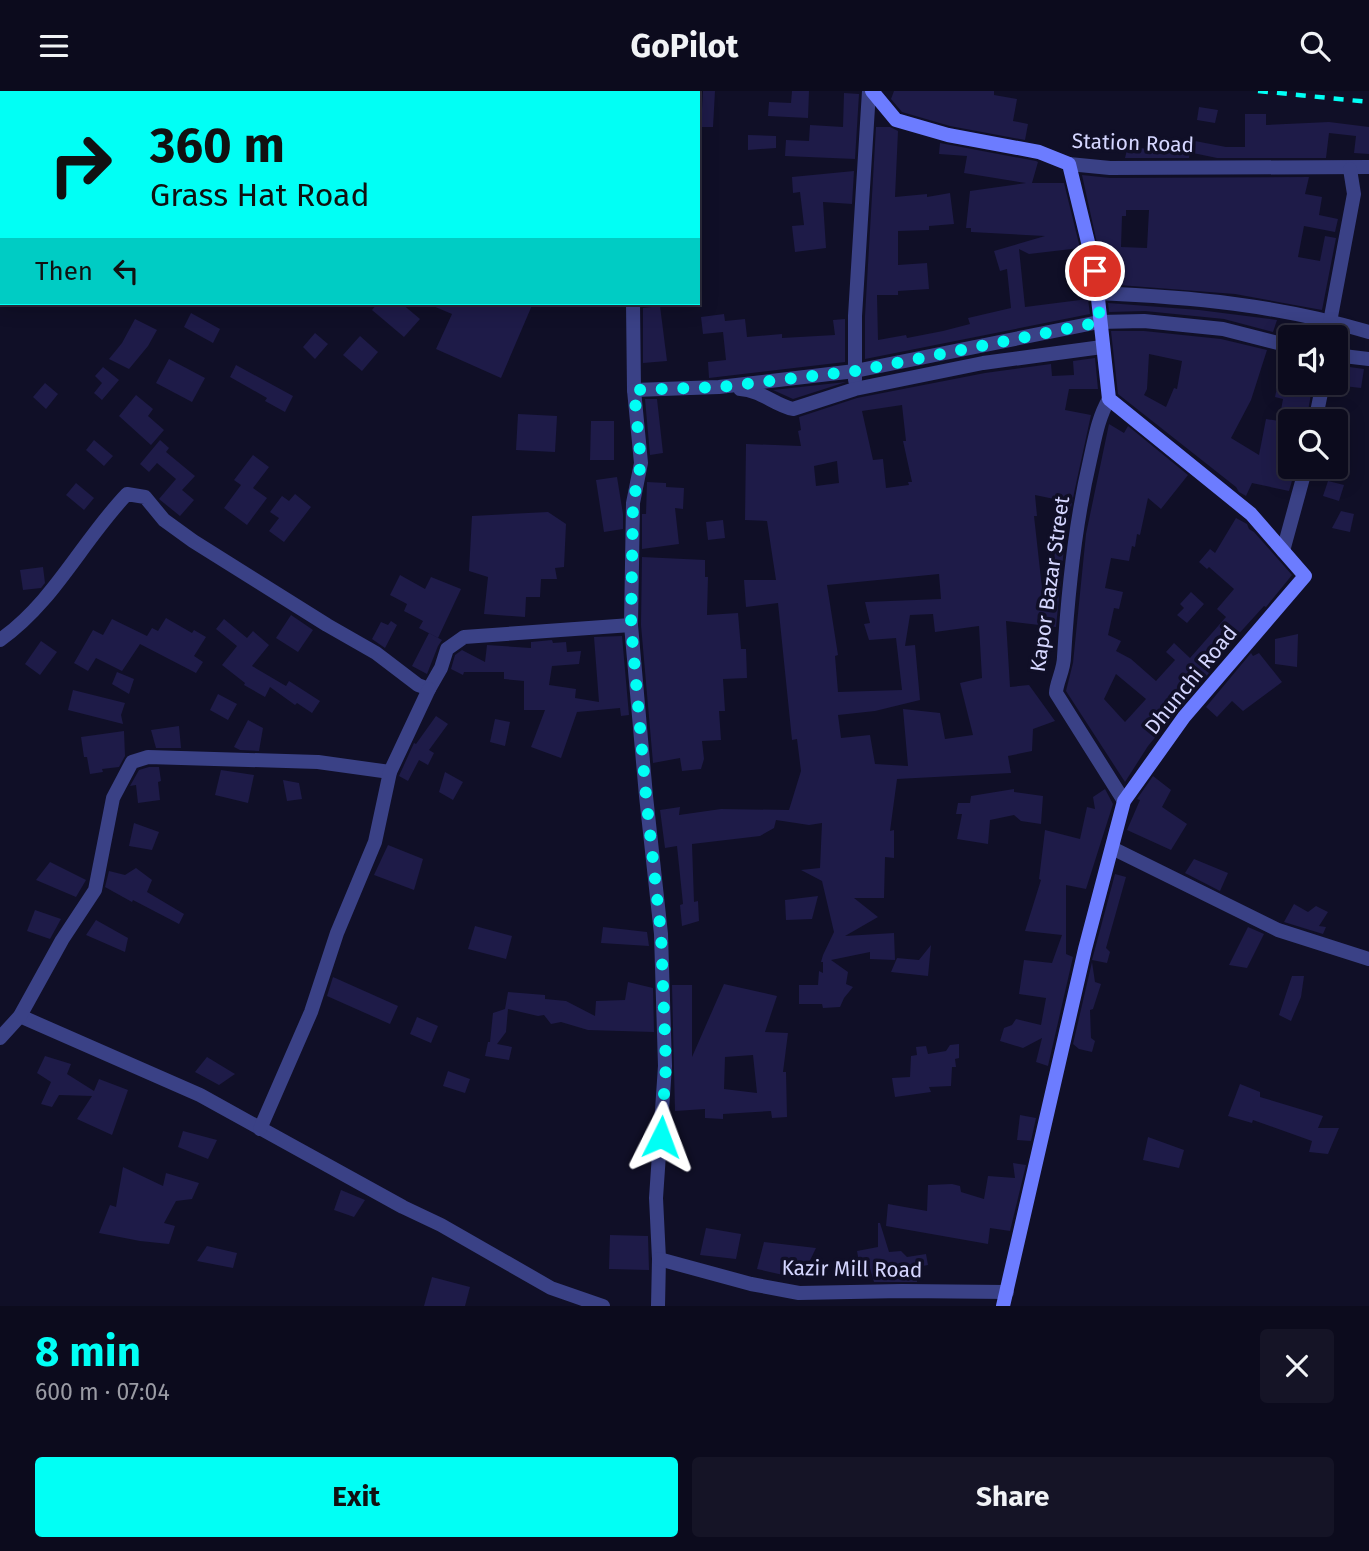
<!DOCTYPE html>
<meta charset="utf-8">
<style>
body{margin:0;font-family:"Fira Sans",sans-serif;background:#151426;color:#f1f3f6;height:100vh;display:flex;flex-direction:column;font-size:26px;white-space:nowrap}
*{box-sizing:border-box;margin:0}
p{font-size:23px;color:#9a9ba4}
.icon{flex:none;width:38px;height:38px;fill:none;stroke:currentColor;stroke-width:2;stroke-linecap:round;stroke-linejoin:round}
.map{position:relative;height:1215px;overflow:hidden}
.panel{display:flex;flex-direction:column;background:#0c0b1d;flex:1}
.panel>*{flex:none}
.top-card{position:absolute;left:0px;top:0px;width:700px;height:214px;box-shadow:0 4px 18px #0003,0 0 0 2px #2c2b3b;background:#01fff5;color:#111;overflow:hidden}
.buttons{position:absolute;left:1278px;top:234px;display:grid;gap:14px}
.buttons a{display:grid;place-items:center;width:70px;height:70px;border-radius:7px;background:#0c0b1d;box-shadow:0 4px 18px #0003,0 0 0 2px #2c2b3b;font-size:35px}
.pin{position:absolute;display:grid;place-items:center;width:60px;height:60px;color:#fff;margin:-30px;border:4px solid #fff;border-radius:50%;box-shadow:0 2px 7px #0007}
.me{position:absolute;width:77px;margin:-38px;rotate:3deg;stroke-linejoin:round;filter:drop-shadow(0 0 5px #0008)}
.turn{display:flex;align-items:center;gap:24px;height:147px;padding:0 35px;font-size:32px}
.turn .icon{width:91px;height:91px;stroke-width:2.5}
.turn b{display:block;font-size:49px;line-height:60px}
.then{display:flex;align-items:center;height:66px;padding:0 35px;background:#0003;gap:14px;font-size:26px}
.round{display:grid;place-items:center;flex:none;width:74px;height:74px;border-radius:7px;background:#151426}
.head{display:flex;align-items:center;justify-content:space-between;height:119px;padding:0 35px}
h1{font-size:42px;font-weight:700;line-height:52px;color:#01fff5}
.action{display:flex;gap:14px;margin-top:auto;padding:14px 35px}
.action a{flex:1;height:80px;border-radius:7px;background:#01fff5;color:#111;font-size:28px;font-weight:700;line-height:80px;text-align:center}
.action a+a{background:#151426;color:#f1f3f6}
header{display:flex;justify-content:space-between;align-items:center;height:91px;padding:0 35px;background:#0c0b1d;font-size:32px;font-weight:700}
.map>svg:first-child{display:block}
</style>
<header><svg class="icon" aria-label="menu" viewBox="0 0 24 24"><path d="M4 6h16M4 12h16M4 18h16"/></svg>GoPilot<svg class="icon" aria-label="search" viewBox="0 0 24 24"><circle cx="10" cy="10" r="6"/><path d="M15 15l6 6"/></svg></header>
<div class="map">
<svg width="1369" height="1215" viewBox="0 0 1369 1215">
<rect width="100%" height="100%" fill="#100f27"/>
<!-- building -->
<g fill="#1e1b48" fill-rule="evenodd">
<polygon points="703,0 715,0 713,36 701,36"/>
<polygon points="792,0 809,0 808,27 768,25 769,11 791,12"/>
<polygon points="894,0 994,0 994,4 1017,8 1013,30 1028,33 1025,49 950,35 902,21 891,8"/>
<polygon points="844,2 859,3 855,68 785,65 786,49 809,50 810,34 843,36"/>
<polygon points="1199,16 1218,19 1215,32 1197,29"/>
<polygon points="1245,23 1266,23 1266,34 1329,31 1369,36 1369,63 1354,62 1356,45 1329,42 1326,67 1217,67 1193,62 1195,50 1226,56 1245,56"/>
<polygon points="876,36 890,36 898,40 895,106 927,103 927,106 950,102 954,133 929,135 929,139 898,140 898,174 927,172 929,198 898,200 898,204 877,204 878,249 906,244 907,247 943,240 970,233 968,227 1011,217 1007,178 1000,180 994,160 1045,145 971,141 971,137 966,137 970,100 1026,92 964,82 967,65 939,63 940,52 1036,70 1038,71 1032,92 1064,92 1080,157 1029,163 1019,158 1025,216 1088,208 1090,223 865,268 865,225"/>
<polygon points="748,44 776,45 776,57 748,59"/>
<polygon points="1155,46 1172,50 1171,56 1190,59 1189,67 1125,67 1128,55 1153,59"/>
<polygon points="854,80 852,113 823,111 826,157 795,161 792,135 804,134 800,101 793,102 792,86"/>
<path d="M 1082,84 L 1110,87 L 1309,86 L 1305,103 L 1322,106 L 1319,124 L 1338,128 L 1335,141 L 1304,135 L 1298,166 L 1320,170 L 1325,145 L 1336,147 L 1322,219 L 1235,203 L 1106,193 ZM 1126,119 L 1149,119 L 1147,157 L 1121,156 L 1122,125 L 1126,125 Z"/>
<polygon points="378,212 401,212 420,228 404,246 372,219"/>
<polygon points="426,212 533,212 501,287 436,258 452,223"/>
<polygon points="1108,212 1199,219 1277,229 1273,241 1224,228 1145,220 1109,221"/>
<polygon points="660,215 667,270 643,272 643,217"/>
<polygon points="191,222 220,238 213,252 184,236"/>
<polygon points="724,223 725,230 745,228 747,246 782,243 782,247 835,244 833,229 845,228 845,271 709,287 708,271 726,269 723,241 703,243 701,226"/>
<polygon points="135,228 157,239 148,255 129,278 109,268 122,252"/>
<polygon points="1290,232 1319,238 1318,247 1294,247 1288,244"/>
<path d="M 1111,240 L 1144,240 L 1221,248 L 1267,259 L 1251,309 L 1231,347 L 1259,364 L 1266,328 L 1279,330 L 1283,308 L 1275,306 L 1284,263 L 1290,264 L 1290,292 L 1313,292 L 1306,331 L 1290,331 L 1290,376 L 1296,376 L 1289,400 L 1252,392 L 1246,405 L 1239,401 L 1236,396 L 1118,303 ZM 1149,263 L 1182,270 L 1177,298 L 1174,297 L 1166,316 L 1144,304 L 1147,298 Z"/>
<polygon points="315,242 328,253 315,268 303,256"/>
<polygon points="360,245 378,261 362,280 343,264"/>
<path d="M 1095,267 L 1098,298 L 1069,298 L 1065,319 L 1091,324 L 1068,430 L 1057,428 L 1059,409 L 1035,404 L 1037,425 L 1034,425 L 1042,497 L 1052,497 L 1055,458 L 1064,457 L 1056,536 L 1006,530 L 1010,596 L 1029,594 L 1055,630 L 1033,638 L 1032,660 L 1008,665 L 1011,682 L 897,688 L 890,740 L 894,739 L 894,767 L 885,766 L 884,807 L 854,807 L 878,826 L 845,845 L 894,842 L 895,869 L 870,868 L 870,861 L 831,869 L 848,881 L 846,893 L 853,896 L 844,907 L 840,916 L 823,917 L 822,913 L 799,913 L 799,894 L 818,894 L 819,880 L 823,882 L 823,871 L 821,871 L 823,864 L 834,841 L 822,790 L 801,779 L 820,777 L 822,732 L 809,734 L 776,729 L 774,737 L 760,745 L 692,753 L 694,811 L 698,810 L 699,830 L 682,835 L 680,814 L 683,813 L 677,755 L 665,757 L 660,719 L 680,716 L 679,724 L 721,718 L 789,719 L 801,680 L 797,648 L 792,649 L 778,512 L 746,516 L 744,489 L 776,489 L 767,430 L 745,429 L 746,353 L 801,355 L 798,340 L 801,339 L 799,326 L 857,307 L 985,282 L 1051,273 L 1052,285 L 1074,284 L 1073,270 ZM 902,314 L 906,350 L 903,350 L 912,391 L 908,391 L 909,394 L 886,397 L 883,368 L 873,369 L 862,320 ZM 837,370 L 839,392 L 816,395 L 814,375 ZM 939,483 L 941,508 L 865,511 L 870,532 L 864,533 L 869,549 L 896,547 L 902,599 L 838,601 L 835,565 L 838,564 L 827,494 ZM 933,523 L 935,541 L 979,535 L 982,587 L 960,592 L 973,644 L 945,648 L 940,622 L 903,618 L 908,675 L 875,673 L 870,644 L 841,647 L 838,624 L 875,620 L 920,609 L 915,554 L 905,555 L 910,524 Z"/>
<polygon points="169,268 205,287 192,311 156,292"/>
<polygon points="236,274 293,305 285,321 265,310 267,307 230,286"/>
<polygon points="1335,274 1364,278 1361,297 1335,294"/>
<polygon points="103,276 119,289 102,309 94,302 102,292 95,285"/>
<polygon points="846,291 793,308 773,299"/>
<polygon points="45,292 58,303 46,318 33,306"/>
<polygon points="136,304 153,318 148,325 164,339 151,354 119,325"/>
<polygon points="645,308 657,308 663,362 650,364"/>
<polygon points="518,323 557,325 555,361 516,359"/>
<polygon points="591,330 614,330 614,369 590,369"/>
<path d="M 1109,333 L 1124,342 L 1128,335 L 1188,384 L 1161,418 L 1148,407 L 1140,444 L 1137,443 L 1135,456 L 1132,455 L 1129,470 L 1111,467 L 1105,497 L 1123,501 L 1119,518 L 1114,517 L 1108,544 L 1121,550 L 1116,560 L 1131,568 L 1156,590 L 1175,569 L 1166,561 L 1174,552 L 1190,567 L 1226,526 L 1217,518 L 1234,498 L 1209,476 L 1207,478 L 1199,471 L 1210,458 L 1215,462 L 1236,427 L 1247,433 L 1249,438 L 1254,441 L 1292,484 L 1266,516 L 1264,515 L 1206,579 L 1209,582 L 1148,655 L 1125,691 L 1066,600 L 1073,572 L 1086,443 ZM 1116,583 L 1146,608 L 1125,631 L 1104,608 Z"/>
<polygon points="94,349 113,365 104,375 86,359"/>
<polygon points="160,349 169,357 166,361 195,385 182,399 194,409 180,425 159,408 176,388 157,372 149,381 140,373"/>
<polygon points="253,364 269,376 253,397 267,407 247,434 224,417 241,394 234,389"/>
<polygon points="617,386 623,423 623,438 604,441 596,389"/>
<polygon points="1328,390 1344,394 1339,410 1323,405"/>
<polygon points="647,391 666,392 666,396 684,397 683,418 675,417 679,453 642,458 642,423 646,423"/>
<polygon points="76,392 94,407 84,419 66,404"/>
<polygon points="295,403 311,416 284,451 269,440 279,427 270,421 282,405 289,410"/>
<polygon points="1341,420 1354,423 1350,441 1332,437"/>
<polygon points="548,421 566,433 564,476 555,477 557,488 541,488 540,506 526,506 525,526 484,523 488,486 469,480 472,425"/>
<polygon points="723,429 725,447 708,449 706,431"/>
<polygon points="642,466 705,469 705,486 708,486 707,524 738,522 741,558 746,558 747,587 723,588 725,620 719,620 721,649 702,650 704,668 701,678 682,680 680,667 653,672 641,534"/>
<polygon points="43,476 45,492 41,497 23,499 20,479"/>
<polygon points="400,484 425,498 431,486 461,498 438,547 419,537 423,530 404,520 407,513 390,504"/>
<polygon points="1191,501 1204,513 1187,532 1177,524 1184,517 1180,513"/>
<polygon points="291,524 313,539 298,561 276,547"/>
<polygon points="166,527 192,542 194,539 206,546 194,565 203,571 196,582 140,553 122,580 96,567 88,580 74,572 93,539 103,544 112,528 147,545 152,537 158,540"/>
<polygon points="224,528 247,547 253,540 269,554 252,575 286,595 289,590 320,610 312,622 297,612 295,614 270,596 265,606 244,594 245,592 222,574 237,555 216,538"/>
<polygon points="391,530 397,534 385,557 372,548 381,531 388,534"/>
<polygon points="429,542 442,549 438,555 427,583 412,575"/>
<polygon points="1298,543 1297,576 1275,573 1275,548"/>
<polygon points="622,545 629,624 621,625 620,617 577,621 561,667 531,656 545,619 524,619 524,590 504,588 504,581 464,581 463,584 451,578 455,564 462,559 485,571 487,554 531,557 531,551 552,549 553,552 566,551 567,561 581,560 579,573 552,575 549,594 576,598 575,607 599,611 594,546"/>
<polygon points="41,550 57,561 40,584 25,573"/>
<polygon points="1251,562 1253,565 1259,562 1282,591 1243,620 1232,610 1217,626 1206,616"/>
<polygon points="117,581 134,588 129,603 112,593"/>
<polygon points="73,599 125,612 121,624 123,633 68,619"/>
<polygon points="218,603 237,613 228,629 210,619"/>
<polygon points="436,625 448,633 429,659 434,662 428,674 419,669 408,690 399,685 414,652 416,653"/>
<polygon points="495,628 510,631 505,655 490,651"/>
<polygon points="248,629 263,637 259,660 240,659 234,656"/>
<polygon points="179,635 181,657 156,657 151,639"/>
<polygon points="124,640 125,665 119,676 102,678 103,681 90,683 87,666 84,666 81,646"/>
<polygon points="149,676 159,676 161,690 158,691 160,709 138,712 136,694 130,695 139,679"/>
<polygon points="221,679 254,684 248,712 215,704"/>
<polygon points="445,681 463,691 453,709 439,701"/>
<polygon points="1153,685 1171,699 1162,716 1187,733 1171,759 1127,739 1140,709 1137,708"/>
<polygon points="283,689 299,692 302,708 287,710"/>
<polygon points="1014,698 1014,701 1043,705 1041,733 1021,730 1014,724 990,729 988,753 957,748 962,723 956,723 958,712 970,712 971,705"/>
<polygon points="1105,698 1113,713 1086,798 1066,794 1066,863 1073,866 1048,975 1036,971 1042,947 1023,957 1000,950 1004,937 1012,934 1016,928 1041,934 1046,907 1019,903 1024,869 1052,872 1062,844 1025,840 1041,789 1039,788 1045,739 1080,748 1087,716 1095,718 1093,706"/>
<polygon points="134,732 159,741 152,759 129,755"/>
<polygon points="388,754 423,768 414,799 374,784"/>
<polygon points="1194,768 1228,782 1220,800 1185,782"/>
<polygon points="50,771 86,789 76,806 36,789"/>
<polygon points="136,777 152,789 147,801 184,823 179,833 133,809 132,811 105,796 109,780 125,784"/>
<polygon points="1115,783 1126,786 1106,857 1110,861 1107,872 1092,869"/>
<polygon points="818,805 812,828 786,829 785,809"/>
<polygon points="1294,813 1308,821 1316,815 1328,821 1319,835 1326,836 1323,843 1284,831"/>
<polygon points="35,819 61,828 50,848 27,840"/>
<polygon points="96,829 128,847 125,861 86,844"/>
<polygon points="475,835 512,845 506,868 468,858"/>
<polygon points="603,836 647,841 649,855 601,852"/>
<polygon points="1248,836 1264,843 1247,877 1229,874"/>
<polygon points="931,854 928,885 891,881 897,867 919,869"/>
<polygon points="1092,871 1095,891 1101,893 1093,918 1090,919 1091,947 1095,950 1092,961 1079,958 1073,953"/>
<polygon points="1292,885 1304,885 1301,906 1291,930 1279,924"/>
<polygon points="333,886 398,915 390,933 327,905"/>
<polygon points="628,891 653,897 654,941 588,939 561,931 551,933 544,924 538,925 508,918 506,941 497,953 512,956 509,969 485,965 488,951 490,951 493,922 505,918 508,901 545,904 545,908 566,910 595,925 596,910 625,909"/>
<path d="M 724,893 L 777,905 L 765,941 L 788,942 L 783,981 L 786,981 L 787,1026 L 772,1027 L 771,1020 L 723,1023 L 723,1028 L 705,1027 L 705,1018 L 675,1020 L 672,894 L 692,894 L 692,966 ZM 753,964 L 757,1002 L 724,998 L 725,966 Z"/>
<polygon points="417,926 438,935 431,952 410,943"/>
<polygon points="959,953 959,967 955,968 956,976 952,976 951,995 929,996 931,1001 895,1006 892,987 910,986 911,965 917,964 916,956 926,955 928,963 946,960 950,954"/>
<polygon points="45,965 71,973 67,983 94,1000 99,988 128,999 112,1044 77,1028 92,1005 59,1004 52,1016 41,1013 51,991 37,982"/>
<polygon points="207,966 235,983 219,994 195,981"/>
<polygon points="448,980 470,988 465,1002 443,995"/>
<polygon points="1240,993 1260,1001 1260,1006 1323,1025 1318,1037 1339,1037 1328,1063 1309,1061 1312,1050 1253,1029 1252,1032 1228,1025"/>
<polygon points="1020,1024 1036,1027 1031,1050 1017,1049"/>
<polygon points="183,1040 217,1049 208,1068 178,1056"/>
<polygon points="1148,1046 1184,1059 1179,1077 1143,1069"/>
<polygon points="1013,1072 1026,1074 1010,1140 990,1137 988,1153 886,1135 888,1113 927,1120 928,1094 952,1093 960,1095 961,1101 984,1108 988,1085 1015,1087"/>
<polygon points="123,1076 163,1095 166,1082 199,1092 192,1108 176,1110 164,1132 175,1135 169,1153 140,1150 99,1142 110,1114 116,1116"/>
<polygon points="341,1099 365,1109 354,1126 334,1119"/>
<polygon points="878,1132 880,1132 889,1161 901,1160 907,1166 926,1163 928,1174 917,1176 917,1191 874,1191 869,1174 859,1171 857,1160 878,1156"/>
<polygon points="706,1137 741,1143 736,1168 700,1164"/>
<polygon points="610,1144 648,1145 649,1179 609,1178"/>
<polygon points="764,1151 816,1157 801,1188 757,1178"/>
<polygon points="207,1155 237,1162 233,1177 197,1170"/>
<polygon points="432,1186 470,1196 465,1215 424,1215"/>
</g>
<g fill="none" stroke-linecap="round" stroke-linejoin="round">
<!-- street -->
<g stroke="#3a4186" stroke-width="14">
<polyline points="630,0 630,2"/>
<polyline points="1069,73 1110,77 1369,76"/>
<path d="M 1097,202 C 1191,206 1278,214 1369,241"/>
<polyline points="633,212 634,299 641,372 633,412 631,534 646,705 661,843 665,975 656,1107 659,1168 658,1215"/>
<polyline points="1327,247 1354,103 1350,78"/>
<polyline points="1335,264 1369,268"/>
<polyline points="855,289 855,225 869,0"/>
<path d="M 740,298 C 761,299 774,314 793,318 L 855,298 L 983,272 L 1102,256"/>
<polyline points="634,299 719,296 855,280 1099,231 1144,230 1223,238 1290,255"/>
<path d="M 1109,308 C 1098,327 1095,347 1090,369 C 1075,433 1068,500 1064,566 C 1064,579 1056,592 1056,602 L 1124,710"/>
<polyline points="1315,331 1323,292"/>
<polyline points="1283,460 1306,376"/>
<path d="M 0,549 C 54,511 82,450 127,403 L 145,406 L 164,429 L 193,450 L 327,534 L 376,562 L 418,594 L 429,598 L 441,577 L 447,558 L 464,546 L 631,534"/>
<polyline points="1112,757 1278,839 1369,868"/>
<polyline points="20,925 200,1004 403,1116 441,1134 551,1197 603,1215"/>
<polyline points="0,947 20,925 62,849 95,799 113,707 132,671 148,666 318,671 390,681"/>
<polyline points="260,1038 311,921 337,842 375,751 390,681 429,598"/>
<polyline points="659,1168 751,1193 799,1202 902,1200 1007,1201"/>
</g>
<!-- secondary -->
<polyline stroke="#6c7cff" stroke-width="14" points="872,0 896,29 948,44 1039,61 1069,73 1095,180 1109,308 1251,423 1305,485 1184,626 1124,710 1085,858 1003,1215"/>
<!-- rail -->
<polyline stroke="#01fff5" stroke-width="4.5" stroke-dasharray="10 9" stroke-linecap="butt" points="1258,0 1369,11"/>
</g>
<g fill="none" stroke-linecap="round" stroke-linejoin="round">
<!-- route -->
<polyline stroke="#01fff5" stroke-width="12" stroke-dasharray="0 21.6" points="661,1046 666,975 661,843 646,705 631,534 633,412 641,372 634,299 719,296 856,280 1100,231 1095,180"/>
</g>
<g text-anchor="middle" stroke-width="7" stroke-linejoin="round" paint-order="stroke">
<!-- street labels -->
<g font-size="21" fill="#d5d6ff" stroke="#100f27">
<text transform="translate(1133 52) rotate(2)" y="7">Station Road</text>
<text transform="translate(1050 493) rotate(-82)" y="7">Kapor Bazar Street</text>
<text transform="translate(1191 589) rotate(-51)" y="7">Dhunchi Road</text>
<text transform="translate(852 1178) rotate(1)" y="7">Kazir Mill Road</text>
</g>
</g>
</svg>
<div class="buttons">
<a><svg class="icon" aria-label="sound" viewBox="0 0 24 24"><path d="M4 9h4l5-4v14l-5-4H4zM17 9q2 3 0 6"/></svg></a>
<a><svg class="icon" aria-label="search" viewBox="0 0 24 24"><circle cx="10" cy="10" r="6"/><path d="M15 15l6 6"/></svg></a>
</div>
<div class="pin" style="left:1095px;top:180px;background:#d93025"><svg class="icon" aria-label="arrive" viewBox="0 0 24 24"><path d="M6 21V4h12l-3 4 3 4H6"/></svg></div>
<svg class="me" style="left:661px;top:1046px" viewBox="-20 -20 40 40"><path d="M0-17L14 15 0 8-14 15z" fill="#01fff5" stroke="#fff" stroke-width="4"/></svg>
<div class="top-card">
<div class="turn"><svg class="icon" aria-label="right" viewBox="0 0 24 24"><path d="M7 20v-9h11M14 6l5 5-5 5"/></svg><div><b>360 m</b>Grass Hat Road</div></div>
<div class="then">Then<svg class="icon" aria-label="left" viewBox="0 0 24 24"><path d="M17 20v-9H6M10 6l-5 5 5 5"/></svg></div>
</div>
</div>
<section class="panel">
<div class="head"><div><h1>8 min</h1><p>600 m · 07:04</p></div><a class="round"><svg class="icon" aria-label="close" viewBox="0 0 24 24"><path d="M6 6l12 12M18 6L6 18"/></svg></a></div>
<div class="action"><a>Exit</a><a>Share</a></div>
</section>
